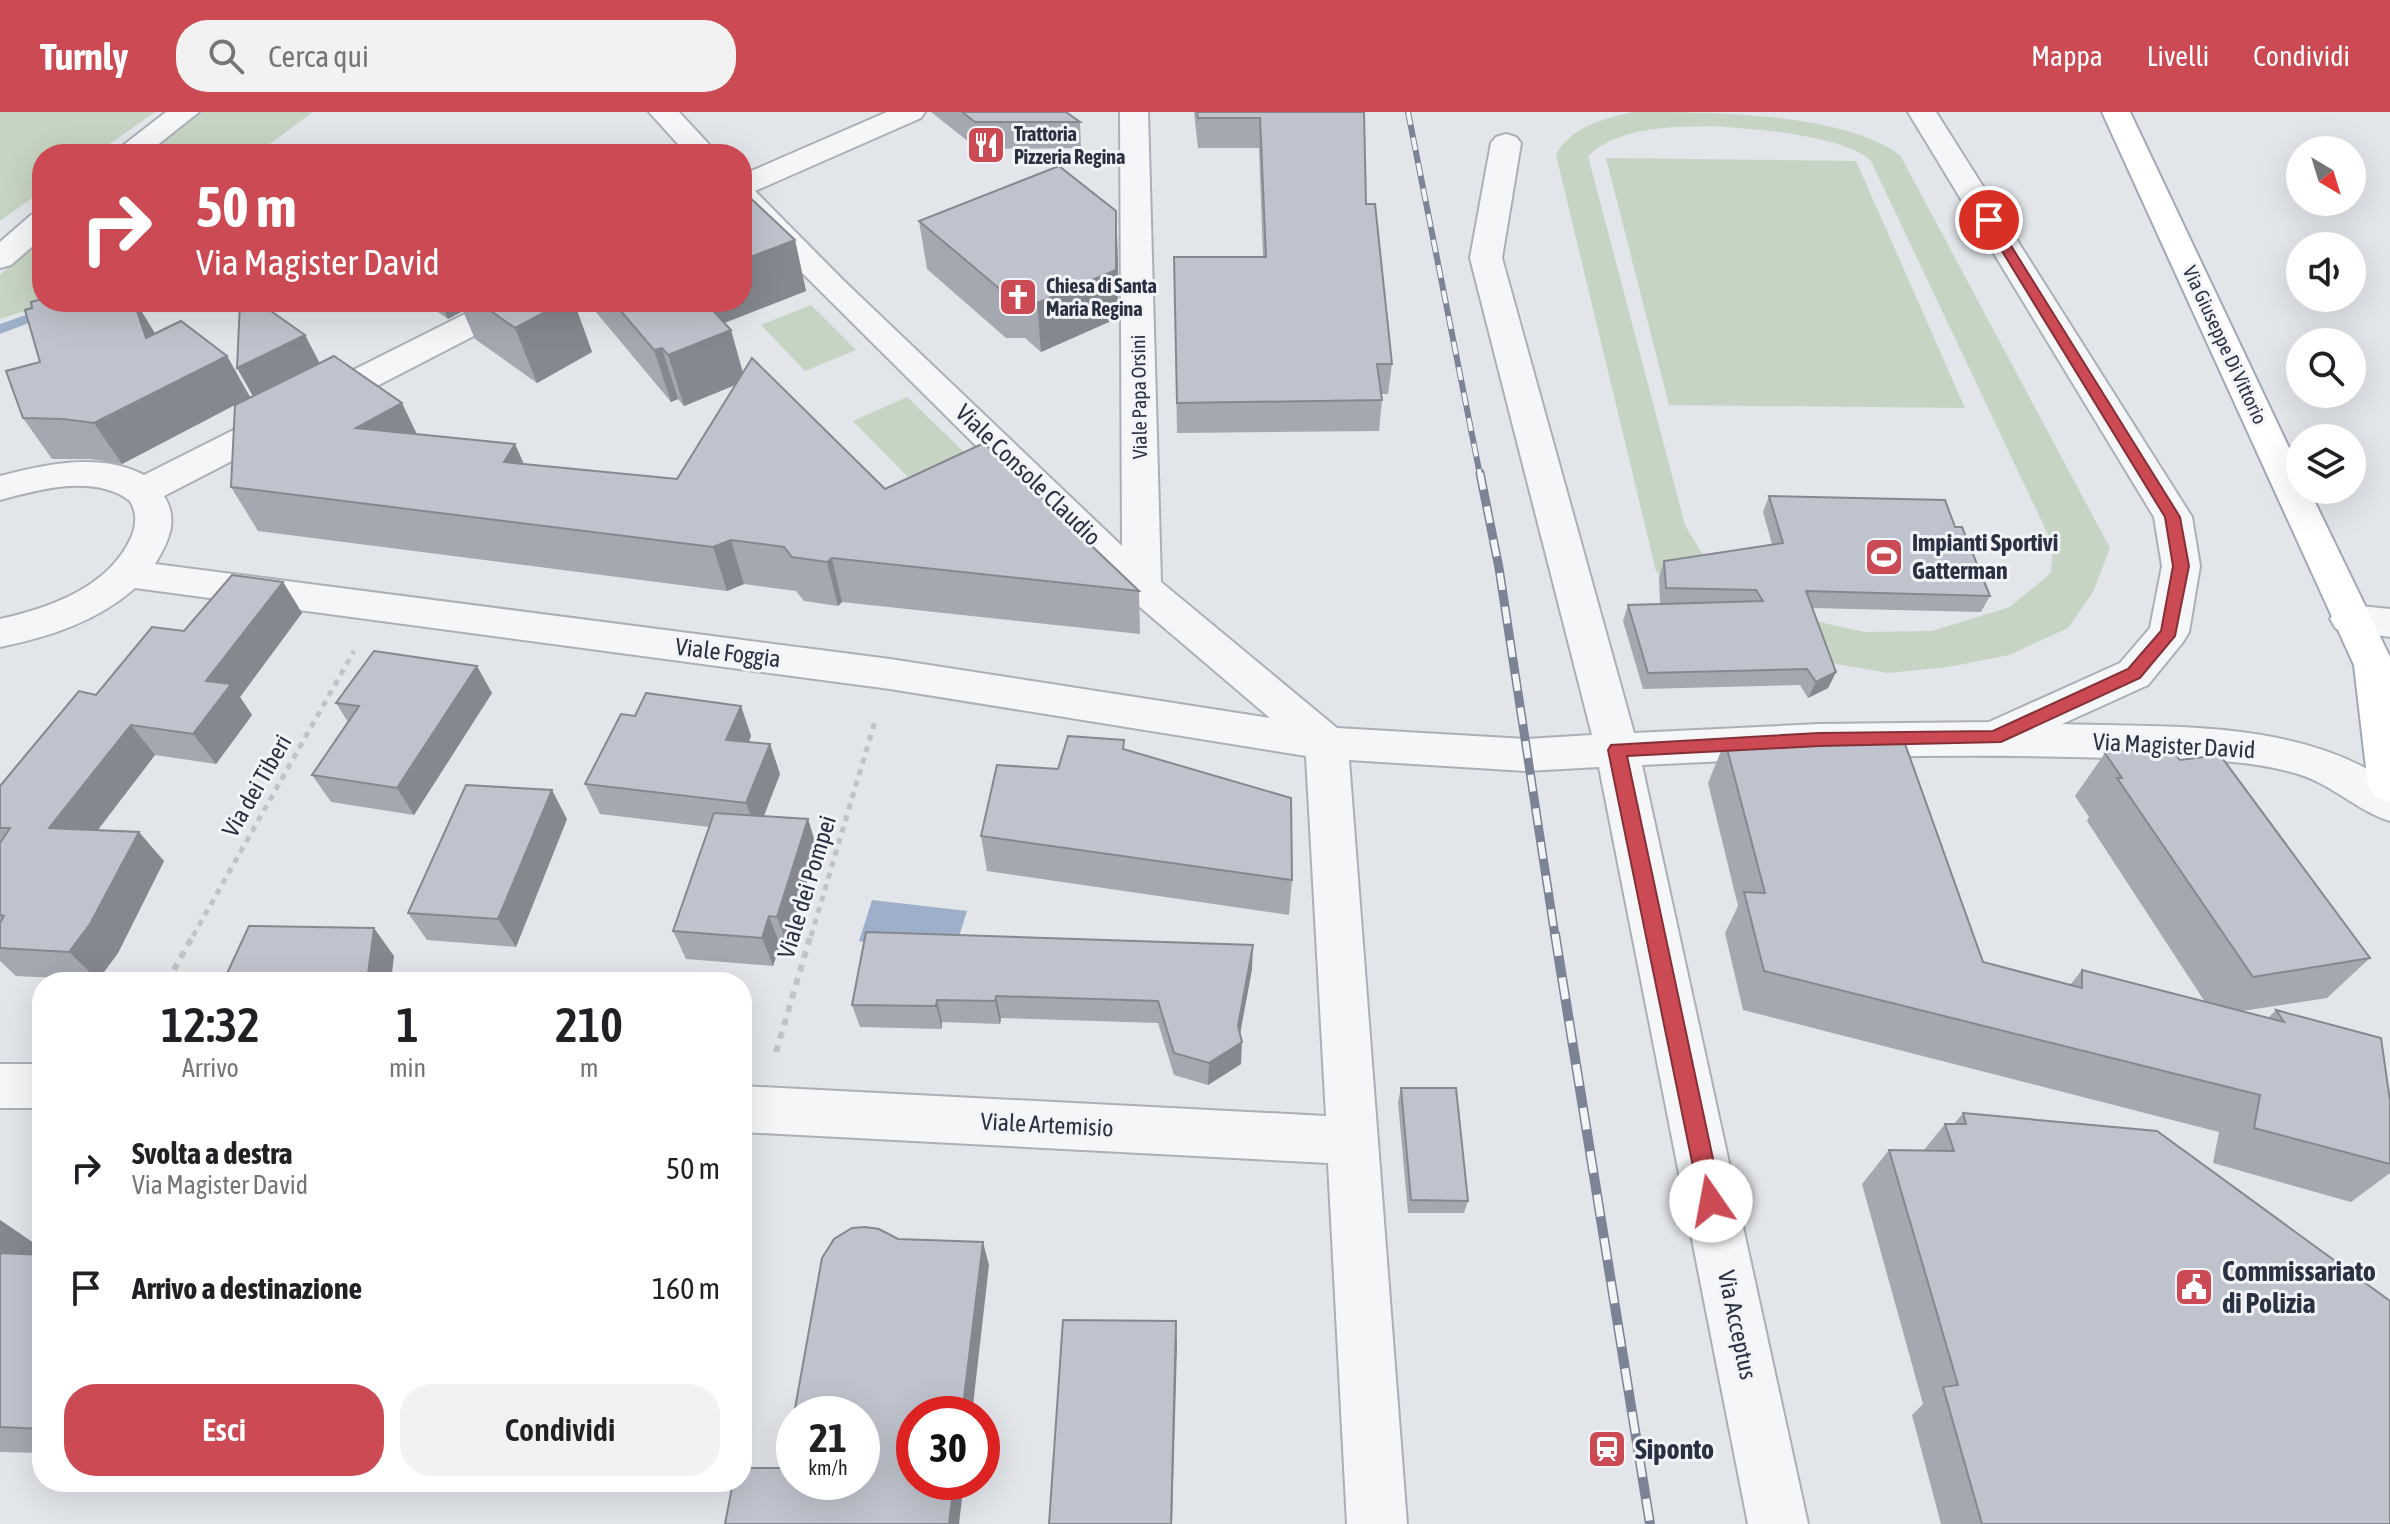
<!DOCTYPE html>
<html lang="it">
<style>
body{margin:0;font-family:"Asap Condensed",sans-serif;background:#f2f2f2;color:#202124;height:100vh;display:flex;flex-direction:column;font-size:30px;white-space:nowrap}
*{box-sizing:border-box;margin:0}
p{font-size:26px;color:#757577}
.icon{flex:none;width:44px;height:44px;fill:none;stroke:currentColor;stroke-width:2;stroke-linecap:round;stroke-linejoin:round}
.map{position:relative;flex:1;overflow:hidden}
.sheet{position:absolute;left:32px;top:860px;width:720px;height:520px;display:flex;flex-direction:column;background:#fff;border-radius:32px;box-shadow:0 8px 32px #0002}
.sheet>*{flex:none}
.banner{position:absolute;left:32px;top:32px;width:720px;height:168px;border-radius:32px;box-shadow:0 8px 32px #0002;background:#cc4a54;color:#fff;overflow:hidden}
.needle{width:52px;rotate:142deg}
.tools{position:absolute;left:2286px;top:24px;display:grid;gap:16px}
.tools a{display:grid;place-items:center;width:80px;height:80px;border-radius:50%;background:#fff;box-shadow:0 8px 32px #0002;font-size:40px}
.speed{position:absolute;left:776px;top:1284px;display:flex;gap:16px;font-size:40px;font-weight:700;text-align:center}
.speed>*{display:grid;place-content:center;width:104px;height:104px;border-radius:50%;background:#fff;box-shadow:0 8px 32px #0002;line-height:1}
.speed small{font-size:20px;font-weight:400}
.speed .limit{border:12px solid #d22;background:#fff;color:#111}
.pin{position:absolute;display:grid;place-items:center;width:68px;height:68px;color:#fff;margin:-34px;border:4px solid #fff;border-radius:50%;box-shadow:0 2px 8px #0007}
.me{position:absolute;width:88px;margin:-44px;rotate:348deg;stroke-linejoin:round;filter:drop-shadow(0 0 6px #0008)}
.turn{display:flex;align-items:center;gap:28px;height:168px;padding:0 32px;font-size:36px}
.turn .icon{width:104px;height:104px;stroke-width:2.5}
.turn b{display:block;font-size:56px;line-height:68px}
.eta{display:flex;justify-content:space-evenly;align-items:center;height:136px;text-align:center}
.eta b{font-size:48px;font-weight:600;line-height:56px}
.primary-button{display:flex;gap:16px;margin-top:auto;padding:16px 32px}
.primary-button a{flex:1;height:92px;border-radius:32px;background:#cc4a54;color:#fff;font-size:32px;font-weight:600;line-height:92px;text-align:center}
.primary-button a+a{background:#f2f2f2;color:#202124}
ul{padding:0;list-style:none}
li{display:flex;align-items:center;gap:24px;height:120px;padding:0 32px}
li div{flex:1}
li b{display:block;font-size:30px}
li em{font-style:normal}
header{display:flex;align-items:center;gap:48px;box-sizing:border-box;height:112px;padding:0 40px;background:#cc4a54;color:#fff}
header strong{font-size:38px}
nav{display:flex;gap:44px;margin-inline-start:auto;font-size:28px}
.search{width:560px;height:72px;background:#f2f2f2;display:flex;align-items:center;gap:20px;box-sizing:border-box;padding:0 28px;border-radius:32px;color:#757577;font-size:30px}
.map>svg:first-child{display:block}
</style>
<header>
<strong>Turnly</strong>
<div class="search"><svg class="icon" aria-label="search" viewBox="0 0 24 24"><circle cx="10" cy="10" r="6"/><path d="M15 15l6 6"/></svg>Cerca qui</div>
<nav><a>Mappa</a><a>Livelli</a><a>Condividi</a></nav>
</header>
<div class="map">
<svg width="2390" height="1412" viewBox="0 0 2390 1412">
<rect width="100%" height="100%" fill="#e2e5ea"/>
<!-- green -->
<g fill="#c6d4c3" fill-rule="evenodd">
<polygon points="0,0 155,0 95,42 42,42 42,79 0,109"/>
<polygon points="200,0 313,0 256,42 145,42"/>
<path d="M 1633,0 C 1707,0 1842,0 1900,43 L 2110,436 L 2093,480 L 2068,516 L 2009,543 L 1948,555 L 1888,561 L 1819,549 L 1690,490 L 1656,459 L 1556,43 C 1570,15 1605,6 1633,0 ZM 1709,14 C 1748,16 1845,23 1871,49 L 2053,433 L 2051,461 L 2010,495 L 1932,519 L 1864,520 L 1784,502 L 1703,443 L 1685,413 L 1588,44 C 1618,15 1670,15 1709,14 Z"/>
<polygon points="1606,46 1856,49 1965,296 1669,293"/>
<polygon points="42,125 42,190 52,190 0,207 0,163"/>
<polygon points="811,193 856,238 805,259 761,213"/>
<polygon points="907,285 964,340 908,365 853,309"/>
</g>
<!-- water -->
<polygon fill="#9eb0c9" points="872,788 967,799 954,840 859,829"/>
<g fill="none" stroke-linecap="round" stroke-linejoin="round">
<!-- stream -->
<polygon fill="#9eb0c9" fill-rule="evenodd" points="63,190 84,190 0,222 0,212"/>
<!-- minor casing -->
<g stroke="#abafb8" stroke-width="4">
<g id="minor">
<polygon points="166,0 199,0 146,42 112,42"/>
<polygon points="649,0 679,0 718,42 687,42"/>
<path d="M 887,0 L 925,0 L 921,6 L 755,79 L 844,169 L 1122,434 L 1120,0 L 1148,0 L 1161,470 L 1337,616 L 1526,627 L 1592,623 L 1470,146 L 1491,31 L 1496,25 L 1506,22 L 1516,25 L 1521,31 L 1502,146 L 1634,621 L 1819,612 L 1989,610 L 2120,551 L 2150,516 L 2162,454 L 2154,405 L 1908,0 L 1936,0 L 2192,405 L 2200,454 L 2189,520 L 2183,530 L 2148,573 L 2062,612 C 2174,616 2292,607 2390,670 L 2390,709 C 2357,699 2332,672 2298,662 C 2238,644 2173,648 2111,646 C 1954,641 1798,645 1642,653 L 1808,1412 L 1748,1412 L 1599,655 L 1526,659 L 1349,648 L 1407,1412 L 1347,1412 L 1328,1051 L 742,1020 L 742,974 L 1326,1004 L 1306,644 L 890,577 L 135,476 C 96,510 49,525 0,535 L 0,507 C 47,497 106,476 129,430 C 136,417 138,402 130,389 C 95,362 40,377 0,388 L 0,364 C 45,352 101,340 144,363 L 489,190 L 530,190 L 526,197 L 164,384 C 179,408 169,429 155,452 L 890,547 L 1270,606 L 1128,485 L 742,101 L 742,63 Z"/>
<polygon points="42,101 42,126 11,153 0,156 0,130 31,103"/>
<polygon points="2350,493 2390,497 2390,525 2336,517 2330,507 2336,497"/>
<rect x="0" y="952" width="42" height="44"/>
</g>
</g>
<!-- major casing -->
<g stroke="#a1a8b6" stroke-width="4">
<polygon id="major" points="2102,0 2130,0 2300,359 2300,378 2309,378 2390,545 2390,690 2375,685 2368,673 2354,553"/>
</g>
<!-- path-far1 -->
<g stroke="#c0c3c9" stroke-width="5" stroke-dasharray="6 6" stroke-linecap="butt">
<polyline points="193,824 354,539"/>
<polyline points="811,824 875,609"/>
</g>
<!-- path -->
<g stroke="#c0c3c9" stroke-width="6" stroke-dasharray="7 7" stroke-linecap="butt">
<polyline points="167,870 194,822"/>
<polyline points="776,940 811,822"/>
</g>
<!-- minor -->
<use href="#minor" fill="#f5f6f8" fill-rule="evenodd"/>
<!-- major -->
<use href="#major" fill="#fff" fill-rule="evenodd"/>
<!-- rail-far2 casing -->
<g stroke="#7c8394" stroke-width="6">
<polyline id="rail-far2" points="1408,0 1480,363"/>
</g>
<!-- rail-far1 casing -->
<g stroke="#7c8394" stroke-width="9">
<polyline id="rail-far1" points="1480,361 1499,456 1555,824"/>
</g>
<!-- rail casing -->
<g stroke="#7c8394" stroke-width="10">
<polyline id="rail" points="1555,822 1650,1412"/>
</g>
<!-- rail-far2 -->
<use href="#rail-far2" stroke="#f2f4f7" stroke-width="4" stroke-dasharray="13" stroke-linecap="butt"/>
<!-- rail-far1 -->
<use href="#rail-far1" stroke="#f2f4f7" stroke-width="6" stroke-dasharray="17" stroke-linecap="butt"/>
<!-- rail -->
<use href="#rail" stroke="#f2f4f7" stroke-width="7" stroke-dasharray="22" stroke-linecap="butt"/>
</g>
<!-- wall -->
<g fill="#a4a8b0">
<polygon points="931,0 1066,0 1080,10 1081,36 978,37"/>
<polygon points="1194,0 1364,0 1366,92 1392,252 1388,282 1382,282 1382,288 1379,319 1177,321 1174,145 1263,145 1259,36 1198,36"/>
<polygon points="919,109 1118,147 1118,206 1041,240 1025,226 1006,226 927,157"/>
<polygon points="795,128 806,179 725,211 731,218 743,261 885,377 1139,479 1140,522 842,490 838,494 804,489 796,479 744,472 727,479 258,419 231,375 253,284 305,223 319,251 417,322 515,332 524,352 677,367 735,273 684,294 678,287 671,290 590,193 589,190 742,190"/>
<polygon points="42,190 103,190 155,222 227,244 250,285 122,352 91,347 52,347 23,306 40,250 32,196"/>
<polygon points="425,190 574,190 592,240 537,271 475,227 463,199 448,207 426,192"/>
<polygon points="1769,384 1955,415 1990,484 1981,500 1812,496 1836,560 1828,576 1808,586 1800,573 1643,577 1623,509 1628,493 1660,492 1659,465 1664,449 1772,432 1763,400"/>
<polygon points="283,470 302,501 240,585 252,603 216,652 155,643 98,718 164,749 118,841 98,868 16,864 0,849 0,674 96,583 184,519"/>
<polygon points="492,581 414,703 331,690 312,663 348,610 336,591"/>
<polygon points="741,594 751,624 749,630 770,632 780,662 764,704 808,707 817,737 788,834 780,833 773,854 686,847 673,819 709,715 600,702 585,672 635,604"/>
<polygon points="1725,629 1983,850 2070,873 2082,858 2205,890 2087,709 2089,705 2075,684 2105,641 2180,648 2370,846 2327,886 2242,899 2268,906 2276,898 2390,989 2390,1061 2351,1090 2213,1051 2219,1020 1743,898 1725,821 1738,794 1708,671"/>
<polygon points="1125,638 1292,768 1289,803 987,759 981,724 1058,657"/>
<polygon points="567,707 516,835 427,828 408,801"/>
<polygon points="1252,857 1240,921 1241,952 1208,973 1174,963 1158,911 1001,906 1000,912 942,910 942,917 860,915 852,893"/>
<polygon points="1401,976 1468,1089 1464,1101 1408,1101 1398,990"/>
<polygon points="1963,1001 2390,1412 1941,1412 1912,1303 1923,1292 1862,1072 1889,1038 1924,1038 1945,1012 1954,1012"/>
<polygon points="0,1108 41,1136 38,1142 42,1143 42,1341 0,1340"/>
</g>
<!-- shaded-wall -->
<g fill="#868890">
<polygon points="1116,99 1118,147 1118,206 1041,240 1037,191"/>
<polygon points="795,128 806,179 700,220 691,190 742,190 742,148"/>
<polygon points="134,190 136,190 156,223 146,226"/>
<polygon points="443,190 459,190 463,199 448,207 441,191"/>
<polygon points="564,190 574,190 592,240 537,271 515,216"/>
<polygon points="731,218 745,269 684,294 668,243"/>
<polygon points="305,223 328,267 262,300 237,256"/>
<polygon points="662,236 678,287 671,290 654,238"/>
<polygon points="227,244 250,285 122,352 94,311"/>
<polygon points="402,291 423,335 356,316"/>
<polygon points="515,332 534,376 504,350"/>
<polygon points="731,428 744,472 727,479 713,435"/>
<polygon points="832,446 842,490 838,494 827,450"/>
<polygon points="283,470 302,501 240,585 252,603 216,652 193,622 206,569"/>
<polygon points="477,554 492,581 414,703 397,676"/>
<polygon points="1836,560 1828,576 1808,586 1816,570"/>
<polygon points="741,594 751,624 737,658 726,628"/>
<polygon points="131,613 155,643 76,746 49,716"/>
<polygon points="770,632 780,662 757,721 746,691"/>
<polygon points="552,678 567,707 516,835 498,807"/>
<polygon points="808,707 817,737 788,834 777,805"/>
<polygon points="139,720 164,749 118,841 98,868 69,840"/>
<polygon points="769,804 780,833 773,854 762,826"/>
<polygon points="374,816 394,844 391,870 367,870"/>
<polygon points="1253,833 1252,857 1238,933 1242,930 1241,952 1208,973 1209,951 1238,914"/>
<polygon points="996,884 1001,906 1000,912 995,889"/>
<polygon points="937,888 942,910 942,917 936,894"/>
<polygon points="0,1108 41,1136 22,1171 0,1157"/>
<polygon points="983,1130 989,1153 972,1302 962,1302"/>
<polygon points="1176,1209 1177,1234 1172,1412 1171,1412"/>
<polygon points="954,1370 964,1370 959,1412 949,1412"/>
</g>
<!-- building -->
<g fill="#bfc3cd" stroke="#868890" stroke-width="2">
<polygon points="962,0 1066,0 1080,10 975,10"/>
<polygon points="1197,0 1364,0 1366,92 1375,92 1392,252 1377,252 1382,288 1177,291 1174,145 1266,145 1260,6 1198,6"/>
<polygon points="1059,54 1116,99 1116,158 1037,191 1020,177 1001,178 919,109"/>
<polygon points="742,78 795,128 742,148"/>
<polygon points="42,187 42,190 102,190 102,192 108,190 134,190 146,226 181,209 227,244 94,311 63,307 23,306 6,259 40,250 25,198 32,196 31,190"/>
<polygon points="240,190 258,190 305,223 237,256"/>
<polygon points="478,190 564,190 515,216"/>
<polygon points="613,190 705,190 731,218 668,243 662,236 654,238"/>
<polygon points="334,244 402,291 356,316 515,332 504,350 677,367 752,246 885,377 984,331 1139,479 832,446 827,450 792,445 784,435 731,428 713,435 231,375 235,293"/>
<polygon points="1769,384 1945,388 1955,415 1962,415 1990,484 1806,479 1836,560 1816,570 1807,557 1648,561 1628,493 1763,489 1756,478 1666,476 1664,449 1783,431"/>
<polygon points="232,463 283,470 206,569 231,572 193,622 131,613 49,716 139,720 90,812 69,840 0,836 0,811 4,804 0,803 0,731 10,716 0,716 0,674 79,579 96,583 152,515 184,519"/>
<polygon points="374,539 477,554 397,676 312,663 359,594 336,591"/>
<polygon points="646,581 741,594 726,628 770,632 746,691 585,672 621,602 635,604"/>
<polygon points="1068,624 1124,628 1123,637 1291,686 1292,768 981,724 997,653 1058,657"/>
<polygon points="1725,629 1904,629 1983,850 2082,876 2082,858 2284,910 2276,898 2381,926 2390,989 2390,1052 2254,1016 2260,983 1764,859 1744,780 1765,781"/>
<polygon points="2168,633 2180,648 2220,643 2370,846 2253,865 2117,666 2122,666 2105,641"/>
<polygon points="466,673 552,678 498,807 408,801"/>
<polygon points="714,701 808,707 777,805 769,804 762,826 673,819"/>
<polygon points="249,814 374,816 367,870 223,870"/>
<polygon points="866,820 1253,833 1238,914 1242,930 1209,951 1174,941 1158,889 996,884 995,889 937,888 936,894 852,893"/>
<polygon points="1401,976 1456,976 1468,1089 1411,1088"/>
<polygon points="1963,1001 2157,1019 2390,1189 2390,1412 1982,1412 1943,1275 1958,1273 1889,1038 1954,1039 1945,1012 1966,1012"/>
<polygon points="865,1115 879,1117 898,1127 983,1130 962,1302 914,1302 914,1370 954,1370 949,1412 725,1412 733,1370 742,1370 742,1356 785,1356 794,1304 794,1370 862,1370 862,1302 794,1302 822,1146 834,1127 852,1116"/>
<polygon points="0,1141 42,1143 42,1317 0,1315"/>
<polygon points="1063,1208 1176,1209 1171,1412 1049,1412"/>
</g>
<!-- route -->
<polygon fill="#cc4a54" stroke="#853037" stroke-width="2" points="1984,105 1995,108 2180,405 2189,454 2175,524 2140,566 2001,630 1819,634 1627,644 1722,1089 1718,1096 1711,1099 1703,1096 1700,1089 1608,638 1611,633 1819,621 1993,619 2128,557 2161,519 2173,454 2165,405 1983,108"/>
<!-- icons -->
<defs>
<g id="restaurant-square" transform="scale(2)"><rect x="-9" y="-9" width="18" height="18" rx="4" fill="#cc4a54" stroke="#f2f4f7"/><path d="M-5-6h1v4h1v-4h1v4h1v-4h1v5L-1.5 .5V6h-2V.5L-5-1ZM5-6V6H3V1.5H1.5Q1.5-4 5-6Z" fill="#fff"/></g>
<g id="church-square" transform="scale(2)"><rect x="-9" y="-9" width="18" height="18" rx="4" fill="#cc4a54" stroke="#f2f4f7"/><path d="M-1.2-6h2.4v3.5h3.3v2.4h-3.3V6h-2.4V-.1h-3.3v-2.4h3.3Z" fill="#fff"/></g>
<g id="stadium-square" transform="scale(2)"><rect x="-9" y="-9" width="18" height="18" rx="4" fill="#cc4a54" stroke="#f2f4f7"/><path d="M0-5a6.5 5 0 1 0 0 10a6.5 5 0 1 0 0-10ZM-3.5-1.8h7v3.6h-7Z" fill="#fff"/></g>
<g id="civic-square" transform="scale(2)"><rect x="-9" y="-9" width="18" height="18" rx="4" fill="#cc4a54" stroke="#f2f4f7"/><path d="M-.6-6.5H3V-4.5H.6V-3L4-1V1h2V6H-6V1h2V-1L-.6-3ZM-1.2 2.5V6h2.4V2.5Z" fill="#fff"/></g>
<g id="station-square" transform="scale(2)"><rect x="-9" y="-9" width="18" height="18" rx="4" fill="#cc4a54" stroke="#f2f4f7"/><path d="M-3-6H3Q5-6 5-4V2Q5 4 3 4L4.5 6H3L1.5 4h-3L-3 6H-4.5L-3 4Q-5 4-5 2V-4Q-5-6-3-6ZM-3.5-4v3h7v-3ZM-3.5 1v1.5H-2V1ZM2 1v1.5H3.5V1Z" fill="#fff"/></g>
</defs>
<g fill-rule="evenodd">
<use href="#restaurant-square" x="986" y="33"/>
<use href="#church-square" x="1018" y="185"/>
<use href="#stadium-square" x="1884" y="445"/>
<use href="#civic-square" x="2194" y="1175"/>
<use href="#station-square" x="1607" y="1337"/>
</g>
<g text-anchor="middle" stroke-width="6" stroke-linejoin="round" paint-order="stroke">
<!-- far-poi labels -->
<g font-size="20" font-weight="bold" fill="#2a3142" stroke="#f2f4f7" text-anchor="start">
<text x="1014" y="29">Trattoria<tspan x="1014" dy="23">Pizzeria Regina</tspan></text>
<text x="1046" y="181">Chiesa di Santa<tspan x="1046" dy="23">Maria Regina</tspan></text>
</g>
<!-- far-street labels -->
<g font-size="20" fill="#2a3142" stroke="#f2f4f7">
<text transform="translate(2225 233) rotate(65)" y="7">Via Giuseppe Di Vittorio</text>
<text transform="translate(1139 285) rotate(-91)" y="7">Viale Papa Orsini</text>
</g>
<!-- street labels -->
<g font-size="24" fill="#2a3142" stroke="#f2f4f7">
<text transform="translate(1028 363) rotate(44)" y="8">Viale Console Claudio</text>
<text transform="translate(728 541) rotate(7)" y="8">Viale Foggia</text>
<text transform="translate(2174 634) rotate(3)" y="8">Via Magister David</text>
<text transform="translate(257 674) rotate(-60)" y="8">Via dei Tiberi</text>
<text transform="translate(807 775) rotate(-73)" y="8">Viale dei Pompei</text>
<text transform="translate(1047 1013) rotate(3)" y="8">Viale Artemisio</text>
<text transform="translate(1737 1213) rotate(78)" y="8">Via Acceptus</text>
</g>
<!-- poi labels -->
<g font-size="24" font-weight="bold" fill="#2a3142" stroke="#f2f4f7" text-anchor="start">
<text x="1912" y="439">Impianti Sportivi<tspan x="1912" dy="28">Gatterman</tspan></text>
</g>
<!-- near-poi labels -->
<g font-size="28" font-weight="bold" fill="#2a3142" stroke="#f2f4f7" text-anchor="start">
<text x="2222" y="1169">Commissariato<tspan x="2222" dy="32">di Polizia</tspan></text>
<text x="1635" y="1347">Siponto</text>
</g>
</g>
</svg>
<div class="tools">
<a><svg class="needle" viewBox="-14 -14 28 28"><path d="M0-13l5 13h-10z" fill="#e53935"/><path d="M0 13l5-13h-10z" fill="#757577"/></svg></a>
<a><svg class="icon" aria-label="sound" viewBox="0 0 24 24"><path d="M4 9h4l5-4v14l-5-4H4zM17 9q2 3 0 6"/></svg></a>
<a><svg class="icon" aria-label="search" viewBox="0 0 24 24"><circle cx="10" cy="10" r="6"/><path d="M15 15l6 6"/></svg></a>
<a><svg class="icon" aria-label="layers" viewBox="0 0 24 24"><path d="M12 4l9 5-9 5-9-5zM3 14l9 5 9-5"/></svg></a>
</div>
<div class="speed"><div>21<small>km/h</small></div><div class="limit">30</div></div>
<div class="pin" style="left:1989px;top:108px;background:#d93025"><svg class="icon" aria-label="arrive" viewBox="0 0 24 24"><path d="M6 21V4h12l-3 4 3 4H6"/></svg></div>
<svg class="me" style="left:1711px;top:1089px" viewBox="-20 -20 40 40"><circle r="19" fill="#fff"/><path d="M0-13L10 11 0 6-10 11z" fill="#cc4a54"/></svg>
<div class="banner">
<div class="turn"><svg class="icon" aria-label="right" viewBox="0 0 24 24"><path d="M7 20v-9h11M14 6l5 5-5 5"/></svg><div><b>50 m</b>Via Magister David</div></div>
</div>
<section class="sheet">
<div class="eta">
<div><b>12:32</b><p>Arrivo</p></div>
<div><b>1</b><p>min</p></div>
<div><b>210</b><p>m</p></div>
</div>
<ul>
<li><svg class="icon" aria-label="right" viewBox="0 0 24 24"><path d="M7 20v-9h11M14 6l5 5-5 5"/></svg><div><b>Svolta a destra</b><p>Via Magister David</p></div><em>50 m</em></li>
<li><svg class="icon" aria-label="arrive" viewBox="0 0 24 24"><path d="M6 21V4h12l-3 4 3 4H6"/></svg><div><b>Arrivo a destinazione</b></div><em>160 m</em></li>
</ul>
<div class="primary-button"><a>Esci</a><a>Condividi</a></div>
</section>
</div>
